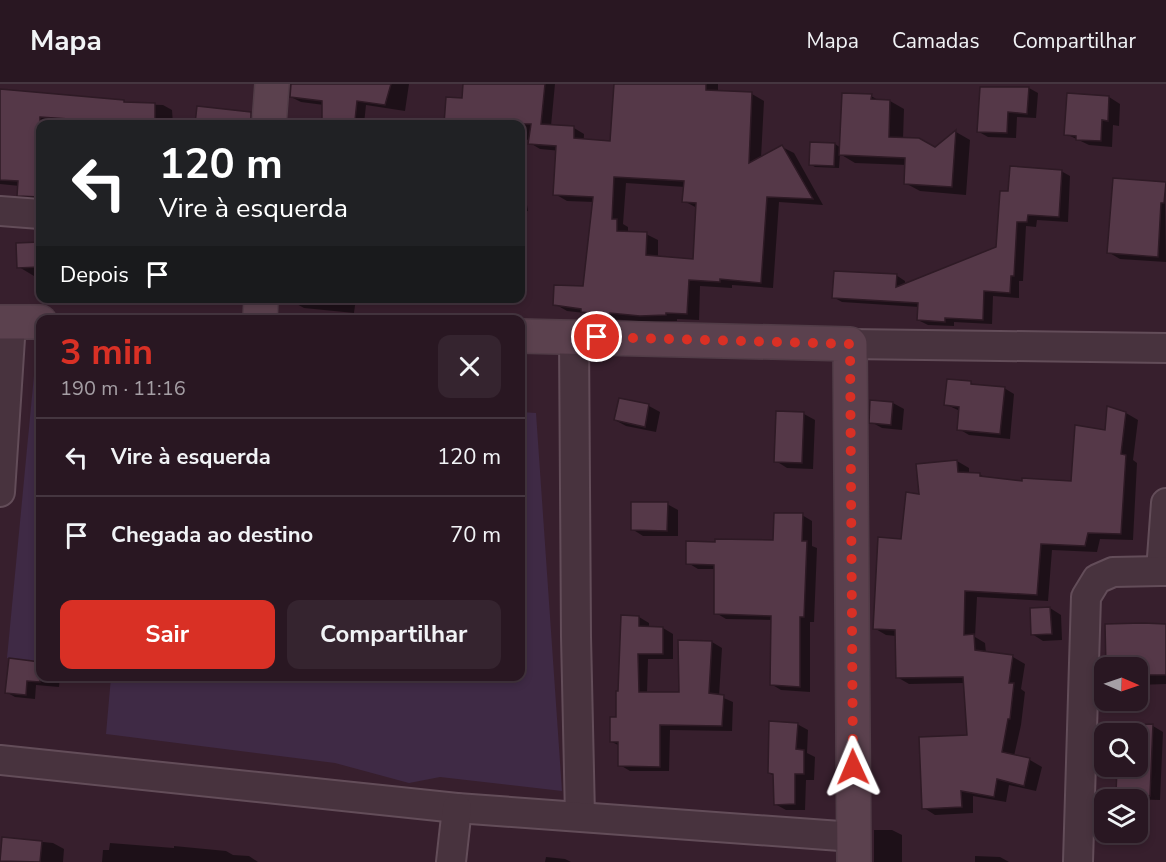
<!DOCTYPE html>
<html lang="pt">
<meta charset="utf-8">
<style>
body{margin:0;font-family:"Nunito Sans",sans-serif;background:#35242f;color:#f1f3f6;height:100vh;display:flex;flex-direction:column;font-size:22px;white-space:nowrap}
*{box-sizing:border-box;margin:0}
p{font-size:20px;color:#a59fa5}
.icon{flex:none;width:33px;height:33px;fill:none;stroke:currentColor;stroke-width:2;stroke-linecap:round;stroke-linejoin:round}
.map{position:relative;flex:1;overflow:hidden}
.panel{position:absolute;left:36px;top:231px;width:489px;height:366px;display:flex;flex-direction:column;background:#291722;border-radius:12px;box-shadow:0 3px 9px #0003,0 0 0 2px #453640}
.panel>*{flex:none}
.top-card{position:absolute;left:36px;top:36px;width:489px;height:183px;border-radius:12px;box-shadow:0 3px 9px #0003,0 0 0 2px #453640;background:#202124;color:#fff;overflow:hidden}
.needle{width:39px;rotate:92deg}
.fabs{position:absolute;left:1094px;top:573px;display:grid;gap:12px}
.fabs a{display:grid;place-items:center;width:54px;height:54px;border-radius:12px;background:#291722;box-shadow:0 3px 9px #0003,0 0 0 2px #453640;font-size:30px}
.pin{position:absolute;display:grid;place-items:center;width:51px;height:51px;color:#fff;margin:-26px;border:3px solid #fff;border-radius:50%;box-shadow:0 2px 6px #0007}
.me{position:absolute;width:66px;margin:-33px;rotate:359deg;stroke-linejoin:round;filter:drop-shadow(0 0 4px #0008)}
.turn{display:flex;align-items:center;gap:21px;height:126px;padding:0 24px;font-size:27px}
.turn .icon{width:78px;height:78px;stroke-width:2.5}
.turn b{display:block;font-size:42px;line-height:51px}
.then{display:flex;align-items:center;height:57px;padding:0 24px;background:#0003;gap:12px;font-size:22px}
.round{display:grid;place-items:center;flex:none;width:63px;height:63px;border-radius:12px;background:#35242f}
.overview{display:flex;align-items:center;justify-content:space-between;height:102px;padding:0 24px}
h1{font-size:36px;font-weight:700;line-height:45px;color:#d93025}
.cta{display:flex;gap:12px;margin-top:auto;padding:12px 24px}
.cta a{flex:1;height:69px;border-radius:12px;background:#d93025;color:#fff;font-size:24px;font-weight:700;line-height:69px;text-align:center}
.cta a+a{background:#35242f;color:#f1f3f6}
ul{padding:0;list-style:none}
li{display:flex;align-items:center;gap:18px;height:78px;padding:0 24px;border-top:2px solid #453640}
li div{flex:1}
li b{display:block;font-size:22px}
li em{font-style:normal}
header{display:flex;align-items:center;gap:36px;box-sizing:border-box;height:84px;padding:0 30px;background:#291722;border-bottom:2px solid #453640}
header strong{font-size:28px}
nav{display:flex;gap:33px;margin-inline-start:auto;font-size:21px}
.map>svg:first-child{display:block}
</style>
<header>
<strong>Mapa</strong>
<nav><a>Mapa</a><a>Camadas</a><a>Compartilhar</a></nav>
</header>
<div class="map">
<svg width="1166" height="778" viewBox="0 0 1166 778">
<rect width="100%" height="100%" fill="#371f2d"/>
<!-- green -->
<g fill="#3f2a45">
<polygon points="35,281 40,282 40,578 7,574"/>
<polygon points="521,328 536,329 562,707 440,693 409,699 335,679 106,650 111,593 520,592"/>
</g>
<!-- shadow -->
<g fill="#0007" fill-rule="evenodd">
<polygon points="291,0 409,0 405,27 366,21 364,40 323,40 324,21 301,18 291,13"/>
<polygon points="465,0 555,0 551,42 574,44 584,50 583,69 540,65 530,59 530,56 520,55 520,40 446,40 448,14 463,16"/>
<path d="M 615,0 L 718,0 L 718,8 L 752,10 L 764,17 L 761,74 L 782,63 L 794,69 L 823,121 L 779,118 L 773,204 L 732,201 L 732,204 L 700,202 L 699,236 L 677,235 L 677,237 L 653,238 L 594,234 L 585,229 L 567,227 L 555,220 L 585,204 L 594,118 L 567,117 L 555,110 L 630,76 ZM 626,99 L 685,103 L 684,117 L 697,124 L 694,177 L 658,174 L 658,156 L 646,150 L 628,149 L 628,143 L 623,140 Z"/>
<polygon points="1029,4 1038,9 1036,34 1017,33 1016,54 988,53 979,48"/>
<polygon points="0,6 126,20 163,21 172,26 173,40 95,40 56,38 56,40 40,40 40,117 28,116 19,111 20,102 0,100"/>
<polygon points="871,12 880,17 890,17 904,25 903,55 935,65 956,48 970,56 966,111 920,107 905,99 907,81 855,79 840,70 839,84 815,83 810,80 835,60 841,64"/>
<polygon points="1109,13 1120,20 1119,42 1113,41 1112,63 1089,61 1066,50"/>
<polygon points="198,23 247,29 256,34 255,40 196,40"/>
<polygon points="1061,87 1070,92 1068,138 1037,136 1036,143 1026,142 1023,197 1019,197 1019,214 993,212 992,240 954,238 954,242 928,241 918,236 919,223 842,218 833,213 896,191 905,197 905,201 998,164 1009,109"/>
<polygon points="1165,99 1166,178 1120,175 1108,168"/>
<polygon points="520,101 524,103 528,127 520,128"/>
<polygon points="40,159 40,191 34,192 19,183 17,161"/>
<polygon points="294,214 356,214 354,229 304,224 293,218"/>
<polygon points="971,299 976,302 1004,304 1014,310 1010,355 969,351 959,345 960,327 945,320"/>
<polygon points="893,319 904,325 902,346 882,344 871,338"/>
<polygon points="649,322 660,328 656,348 626,342 615,336"/>
<polygon points="1126,329 1138,336 1133,376 1137,379 1133,456 1100,455 1097,468 1052,466 1048,517 977,513 975,553 985,559 986,569 1013,573 1025,580 1021,605 1025,608 1021,641 1014,672 1030,676 1042,683 1036,707 1009,701 1006,718 973,712 973,729 935,731 924,724 968,653 965,599 909,600 897,593 896,552 886,551 874,544 902,456 920,411 957,377 969,384 969,390 979,390 986,394 1023,399 1072,399 1106,348"/>
<polygon points="804,330 815,336 813,385 787,384 776,377"/>
<polygon points="667,420 678,426 678,452 643,452 632,445"/>
<polygon points="802,431 812,437 812,462 817,464 814,538 810,538 810,608 781,606 771,600 773,536 726,535 716,529 716,485 698,485 688,479 775,457"/>
<polygon points="1050,524 1061,531 1062,556 1043,557 1032,550 1031,525"/>
<polygon points="622,533 639,533 649,539 649,544 663,544 673,550 673,575 648,575 647,609 681,610 712,558 722,564 719,612 733,618 732,647 670,646 669,687 630,687 620,681 620,662 612,658 620,609"/>
<polygon points="1166,542 1166,600 1137,601 1137,584"/>
<polygon points="10,576 40,579 40,592 60,592 59,603 36,601 35,615 15,613 6,608"/>
<polygon points="797,640 808,646 807,669 815,673 814,696 806,696 805,726 786,726 775,720 775,692 769,689"/>
<polygon points="1153,642 1163,648 1160,716 1127,715 1117,709 1137,682"/>
<polygon points="874,746 892,746 902,751 902,778 874,778"/>
<polygon points="3,754 53,759 64,765 63,778 5,778 2,776"/>
<polygon points="110,759 174,764 174,762 226,767 233,771 249,772 258,778 102,778 103,766 109,766"/>
<polygon points="975,772 1000,773 1009,778 975,778"/>
<polygon points="546,773 565,775 571,778 545,778"/>
</g>
<!-- building -->
<g fill="#553848" stroke="#2e1a25" stroke-width="1.5" fill-rule="evenodd">
<polygon points="291,0 391,0 385,21 357,17 355,36 340,35 340,40 322,40 322,17 290,13"/>
<path d="M 463,0 L 545,0 L 541,40 L 574,42 L 574,54 L 610,57 L 614,0 L 706,0 L 706,6 L 752,8 L 749,79 L 782,61 L 813,115 L 767,113 L 761,199 L 720,195 L 720,198 L 689,196 L 687,230 L 666,229 L 666,231 L 640,232 L 610,229 L 610,231 L 581,228 L 581,225 L 553,221 L 554,201 L 583,202 L 593,113 L 553,111 L 556,62 L 528,60 L 531,40 L 444,40 L 446,13 L 462,14 ZM 614,93 L 684,97 L 682,118 L 696,119 L 693,175 L 646,171 L 647,148 L 617,147 L 617,135 L 612,135 Z"/>
<polygon points="980,3 1029,3 1027,30 1008,28 1007,49 977,48"/>
<polygon points="0,5 124,16 124,18 155,19 155,37 100,37 40,33 40,113 17,112 18,97 0,96"/>
<polygon points="842,9 872,10 871,15 890,16 889,53 919,54 935,63 956,46 952,103 904,100 905,74 839,71"/>
<polygon points="1067,9 1109,12 1108,37 1102,36 1101,57 1076,56 1076,52 1064,51"/>
<polygon points="197,22 251,28 251,40 195,40"/>
<polygon points="810,58 835,59 834,82 809,81"/>
<polygon points="1010,82 1062,86 1059,133 1028,131 1027,138 1017,138 1014,192 1011,192 1010,209 984,207 983,236 945,234 945,238 917,236 918,219 832,214 834,187 897,190 896,203 996,163 1000,107 1008,107"/>
<polygon points="1113,94 1166,98 1164,119 1161,119 1158,173 1107,169"/>
<polygon points="40,158 40,183 17,184 16,159"/>
<polygon points="947,295 971,297 971,300 1005,303 1000,350 957,346 959,323 944,321"/>
<polygon points="619,314 649,320 645,343 614,336"/>
<polygon points="870,316 893,318 891,341 869,339"/>
<polygon points="1107,322 1126,328 1121,370 1126,371 1121,450 1088,449 1085,462 1041,460 1037,511 965,507 964,551 974,550 975,566 1013,571 1009,599 1014,599 1010,635 1008,635 1002,668 1030,674 1024,702 997,695 994,713 961,707 962,723 922,725 919,653 967,651 963,593 896,594 895,546 873,545 878,453 901,455 906,408 919,410 916,380 957,376 958,388 980,389 980,392 1022,397 1022,394 1071,397 1075,341 1105,346"/>
<polygon points="776,327 804,328 802,379 774,378"/>
<polygon points="631,418 668,418 667,447 631,446"/>
<polygon points="774,429 803,429 802,457 807,457 804,533 800,533 800,603 770,601 771,532 714,530 714,481 686,480 686,457 715,458 715,455 773,456"/>
<polygon points="1050,523 1052,550 1031,551 1030,524"/>
<polygon points="621,531 639,532 639,542 663,543 663,570 638,570 639,608 679,608 678,556 712,557 709,609 724,611 722,642 660,641 660,683 618,682 618,658 610,658 610,633 616,633 616,607 618,607"/>
<polygon points="1143,539 1166,540 1166,591 1137,591 1137,584 1106,584 1105,540"/>
<polygon points="9,574 40,578 40,598 27,597 26,611 5,609"/>
<polygon points="769,637 798,639 796,665 804,666 804,690 795,690 795,720 774,721 773,690 768,689"/>
<polygon points="1153,640 1150,712 1116,710 1117,682 1137,682 1137,650 1118,650 1119,641"/>
<polygon points="2,753 42,757 40,778 0,777"/>
</g>
<g fill="none" stroke-linecap="round" stroke-linejoin="round">
<!-- street casing -->
<g stroke="#634d59" stroke-width="32">
<g id="street">
<polyline points="0,127 40,130"/>
<polyline points="574,253 576,553 580,732"/>
<polyline points="850,260 1166,264"/>
<polyline points="0,408 11,239"/>
<polyline points="1166,419 1161,487 1166,487"/>
<polyline points="0,676 457,724 854,753"/>
<polyline points="451,778 457,724"/>
<polyline points="1078,778 1086,513 1097,495 1113,488 1161,487"/>
</g>
</g>
<!-- secondary casing -->
<g stroke="#513c47" stroke-width="36">
<g id="secondary">
<polyline points="269,40 272,0"/>
<polyline points="260,236 261,214"/>
<polyline points="0,238 40,238"/>
<polyline points="520,252 850,260 854,778"/>
</g>
</g>
<!-- street -->
<use href="#street" stroke="#48333e" stroke-width="28"/>
<!-- secondary -->
<use href="#secondary" stroke="#5b414e" stroke-width="33"/>
</g>
<g fill="none" stroke-linecap="round" stroke-linejoin="round">
<!-- route -->
<polyline stroke="#d93025" stroke-width="10" stroke-dasharray="0 18" points="597,253 850,260 853,683"/>
</g>
</svg>
<div class="fabs">
<a><svg class="needle" viewBox="-14 -14 28 28"><path d="M0-13l5 13h-10z" fill="#e53935"/><path d="M0 13l5-13h-10z" fill="#a59fa5"/></svg></a>
<a><svg class="icon" aria-label="search" viewBox="0 0 24 24"><circle cx="10" cy="10" r="6"/><path d="M15 15l6 6"/></svg></a>
<a><svg class="icon" aria-label="layers" viewBox="0 0 24 24"><path d="M12 4l9 5-9 5-9-5zM3 14l9 5 9-5"/></svg></a>
</div>
<div class="pin" style="left:597px;top:253px;background:#d93025"><svg class="icon" aria-label="arrive" viewBox="0 0 24 24"><path d="M6 21V4h12l-3 4 3 4H6"/></svg></div>
<svg class="me" style="left:853px;top:683px" viewBox="-20 -20 40 40"><path d="M0-17L14 15 0 8-14 15z" fill="#d93025" stroke="#fff" stroke-width="4"/></svg>
<div class="top-card">
<div class="turn"><svg class="icon" aria-label="left" viewBox="0 0 24 24"><path d="M17 20v-9H6M10 6l-5 5 5 5"/></svg><div><b>120 m</b>Vire à esquerda</div></div>
<div class="then">Depois<svg class="icon" aria-label="arrive" viewBox="0 0 24 24"><path d="M6 21V4h12l-3 4 3 4H6"/></svg></div>
</div>
<section class="panel">
<div class="overview"><div><h1>3 min</h1><p>190 m · 11:16</p></div><a class="round"><svg class="icon" aria-label="close" viewBox="0 0 24 24"><path d="M6 6l12 12M18 6L6 18"/></svg></a></div>
<ul>
<li><svg class="icon" aria-label="left" viewBox="0 0 24 24"><path d="M17 20v-9H6M10 6l-5 5 5 5"/></svg><div><b>Vire à esquerda</b></div><em>120 m</em></li>
<li><svg class="icon" aria-label="arrive" viewBox="0 0 24 24"><path d="M6 21V4h12l-3 4 3 4H6"/></svg><div><b>Chegada ao destino</b></div><em>70 m</em></li>
</ul>
<div class="cta"><a>Sair</a><a>Compartilhar</a></div>
</section>
</div>
